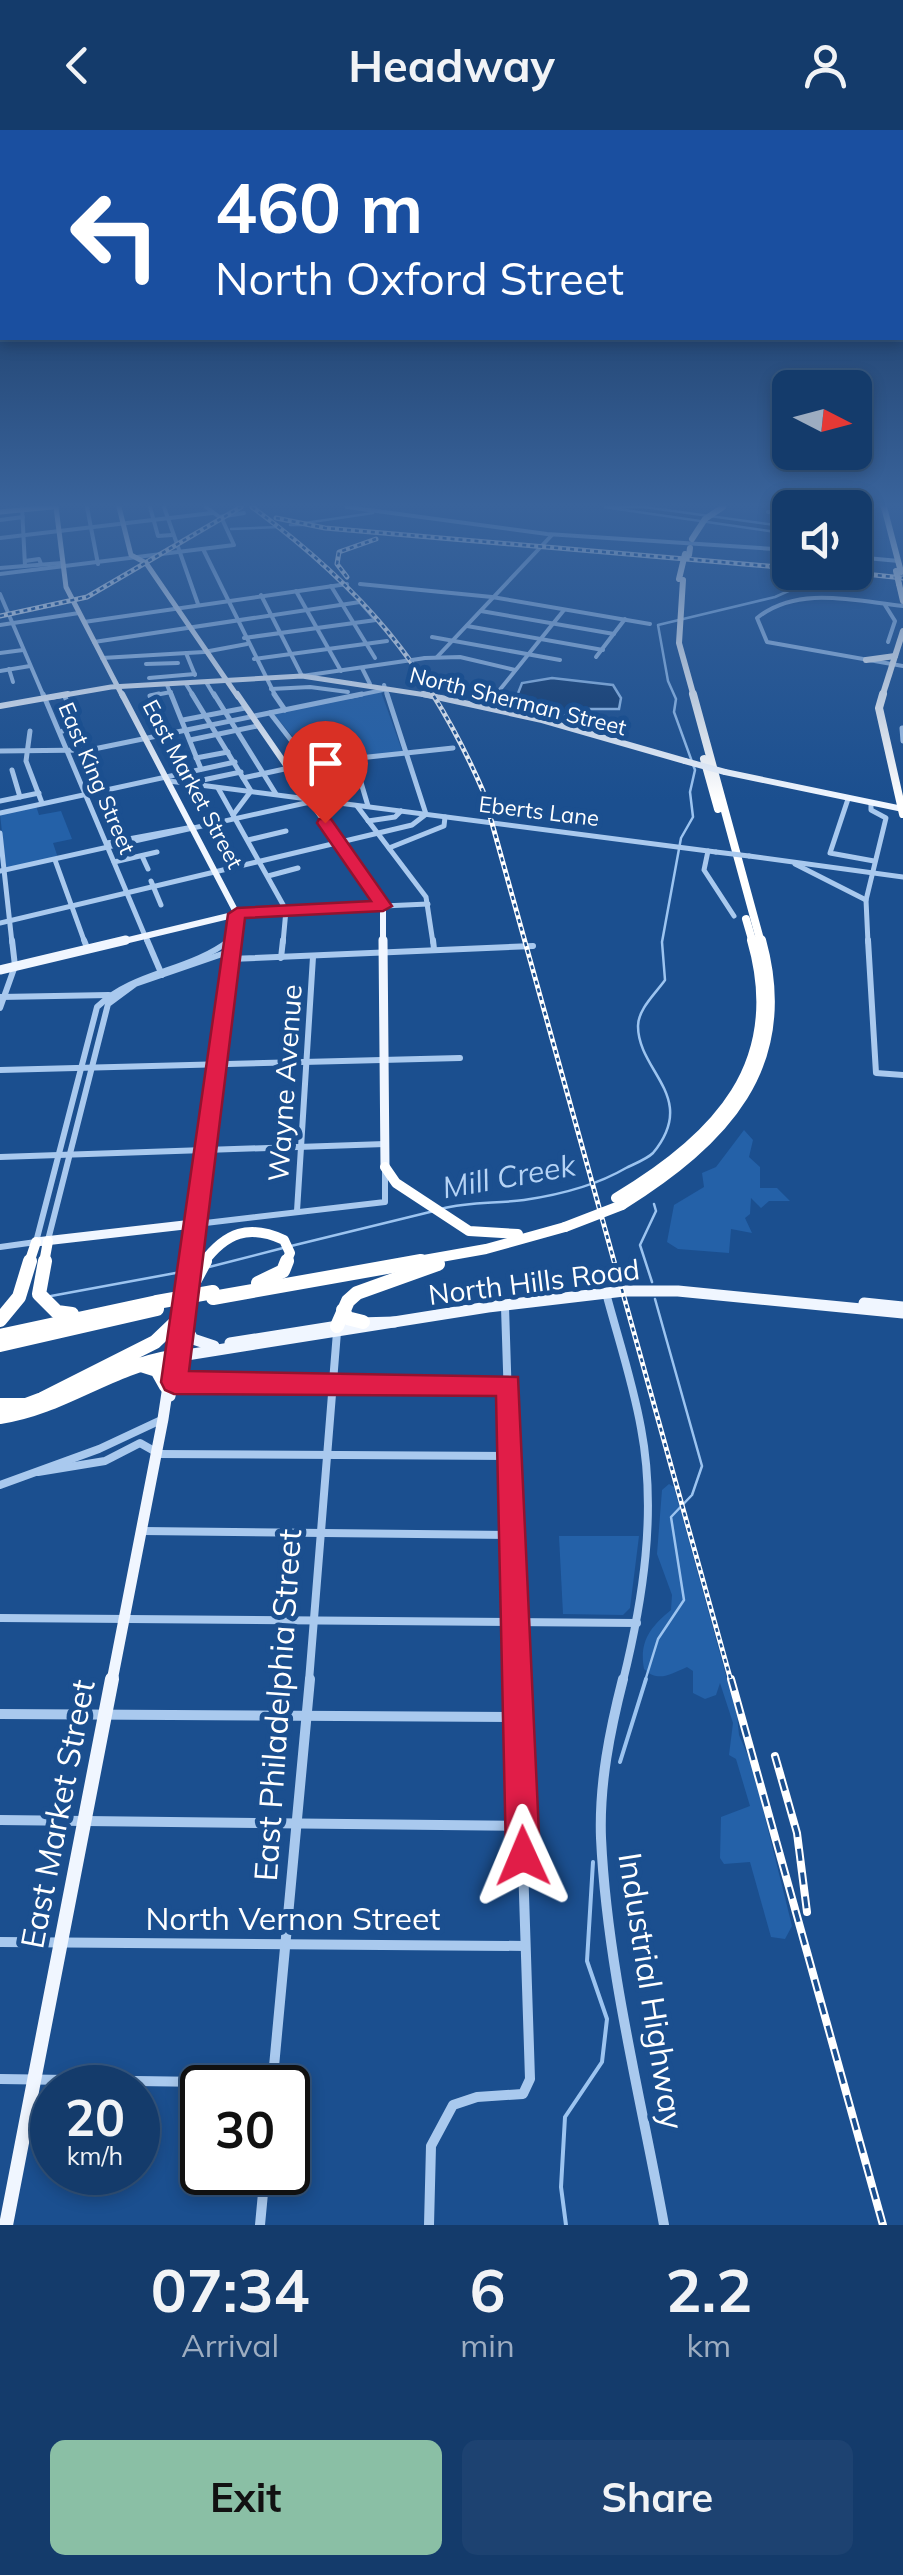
<!DOCTYPE html>
<style>
body{margin:0;font-family:Mulish,sans-serif;background:#1d4271;color:#f1f3f6;height:100vh;display:flex;flex-direction:column;font-size:38px;white-space:nowrap}
*{box-sizing:border-box;margin:0}
p{font-size:32px;color:#9dadc1}
.icon{flex:none;width:55px;height:55px;fill:none;stroke:currentColor;stroke-width:2;stroke-linecap:round;stroke-linejoin:round}
.map{position:relative;height:2095px;overflow:hidden}
.details{display:flex;flex-direction:column;background:#143b6b;flex:1}
.details>*{flex:none}
.top-card{position:absolute;left:0px;top:0px;width:905px;height:210px;box-shadow:0 5px 15px #0003,0 0 0 2px #33557e;background:#1a4fa0;color:#fff;overflow:hidden}
.needle{width:65px;rotate:96deg}
.controls{position:absolute;left:772px;top:240px;display:grid;gap:20px}
.controls a{display:grid;place-items:center;width:100px;height:100px;border-radius:15px;background:#143b6b;box-shadow:0 5px 15px #0003,0 0 0 2px #33557e;font-size:50px}
.speed{position:absolute;left:30px;top:1935px;display:flex;gap:20px;font-size:50px;font-weight:700;text-align:center}
.speed>*{display:grid;place-content:center;width:130px;height:130px;border-radius:50%;background:#143b6b;box-shadow:0 5px 15px #0003,0 0 0 2px #33557e;line-height:1}
.speed small{font-size:25px;font-weight:400}
.speed .limit{border:5px solid #111;border-radius:15px;background:#fff;color:#111}
.pin{position:absolute;display:grid;place-items:center;width:85px;height:85px;color:#fff;margin:-102px -42px;border-radius:50% 50% 50% 0;rotate:-45deg;box-shadow:0 0 10px #0007}
.pin .icon{rotate:45deg}
.me{position:absolute;width:110px;margin:-55px;rotate:359deg;stroke-linejoin:round;filter:drop-shadow(0 0 8px #0008)}
.turn{display:flex;align-items:center;gap:35px;height:210px;padding:0 50px;font-size:45px}
.turn .icon{width:130px;height:130px;stroke-width:2.5}
.turn b{display:block;font-size:70px;line-height:85px}
.eta{display:flex;justify-content:space-evenly;align-items:center;height:170px;text-align:center}
.eta b{font-size:60px;font-weight:700;line-height:70px}
.primary-button{display:flex;gap:20px;margin-top:auto;padding:20px 50px}
.primary-button a{flex:1;height:115px;border-radius:15px;background:#8abfa5;color:#111;font-size:40px;font-weight:700;line-height:115px;text-align:center}
.primary-button a+a{background:#1d4271;color:#f1f3f6}
header{display:flex;justify-content:space-between;align-items:center;height:130px;padding:0 50px;background:#143b6b;font-size:45px;font-weight:700}
.map>svg:first-child{display:block}
</style>
<header><svg class="icon" aria-label="back" viewBox="0 0 24 24"><path d="M15 5l-7 7 7 7"/></svg>Headway<svg class="icon" aria-label="person" viewBox="0 0 24 24"><circle cx="12" cy="8" r="4"/><path d="M4 21q1-7 8-7t8 7"/></svg></header>
<div class="map">
<svg width="903" height="2095" viewBox="0 0 903 2095">
<rect width="100%" height="100%" fill="#1b4f8f"/>
<!-- green -->
<g fill="#2461a8">
<polygon points="381,562 403,623 357,628 348,616 303,619 273,583"/>
<polygon points="36,676 39,685 61,681 72,709 53,713 58,728 6,739 0,684"/>
<polygon points="744,1000 753,1010 749,1027 760,1037 760,1058 777,1058 790,1071 769,1071 761,1078 751,1068 750,1084 745,1088 752,1103 731,1099 729,1123 678,1119 667,1112 674,1075 704,1057 702,1043 716,1037"/>
<path d="M 669,1354 L 674,1357 L 737,1585 L 739,1605 L 752,1635 L 792,1796 L 785,1809 L 771,1807 L 750,1732 L 724,1734 L 720,1728 L 721,1687 L 750,1676 L 736,1629 L 729,1625 L 733,1593 L 720,1553 L 716,1565 L 705,1569 L 693,1563 L 693,1541 L 687,1537 C 671,1544 658,1553 644,1539 C 639,1512 650,1497 671,1480 L 672,1465 L 657,1424 L 662,1360 Z"/>
<polygon points="559,1406 639,1406 630,1478 623,1485 563,1484"/>
</g>
<!-- water -->
<g fill="#123a6d" stroke="#9cc4f0" stroke-width="2.5">
<polygon points="604,377 644,377 790,397 790,404"/>
<polygon points="552,548 613,555 621,568 619,579 587,579 557,587 515,571 522,553"/>
</g>
<g fill="none" stroke-linecap="round" stroke-linejoin="round">
<!-- stream-far1 -->
<g stroke="#9cc4f0" stroke-width="2.5">
<polyline points="305,393 373,383"/>
<polyline points="290,395 302,395"/>
<polyline points="231,399 279,397"/>
<path d="M 441,1079 C 470,1071 496,1074 524,1070 C 558,1065 597,1055 626,1038 C 634,1034 647,1029 653,1023 C 699,967 638,942 638,896 C 638,879 656,863 665,850 L 662,812 L 681,708 L 693,687 L 690,662 L 695,640 L 674,582 L 676,569 L 668,551 L 658,495 L 775,467 L 831,442"/>
<polyline points="291,1116 434,1081"/>
<polyline points="209,1137 283,1118"/>
<polyline points="652,1152 640,1115 656,1081 654,1074"/>
<polyline points="51,1166 181,1142"/>
<polyline points="645,1551 658,1509 684,1470 671,1387 692,1365 702,1336 655,1169"/>
</g>
<!-- stream -->
<g stroke="#9cc4f0" stroke-width="4">
<polyline points="620,1632 646,1549"/>
<polyline points="566,2095 561,2057 565,1987 602,1932 607,1889 587,1831 593,1732"/>
</g>
<!-- minor-far4 -->
<g stroke="#a9c9ee" stroke-width="4">
<polyline points="22,377 25,436"/>
<polyline points="87,377 98,434"/>
<polyline points="150,377 158,406 172,405"/>
<polyline points="164,377 198,474"/>
<polyline points="347,377 547,404 790,420"/>
<polyline points="855,378 873,377"/>
<polyline points="768,382 790,381"/>
<polyline points="219,387 244,383"/>
<polyline points="0,390 23,387"/>
<polyline points="0,408 212,383"/>
<polyline points="203,419 276,567"/>
<polyline points="855,427 899,431"/>
<polyline points="25,431 39,429 41,434"/>
<polyline points="0,438 62,433"/>
<polyline points="0,444 234,415 222,389 206,377"/>
<polyline points="360,454 492,467 650,494"/>
<polyline points="331,456 375,528"/>
<polyline points="296,461 341,541"/>
<polyline points="0,464 44,567"/>
<polyline points="261,465 302,546 412,530"/>
<polyline points="885,475 895,491 888,512"/>
<path d="M 903,476 C 855,471 798,455 757,488 L 767,512 L 903,536"/>
<polyline points="481,481 614,504"/>
<polyline points="84,492 347,454"/>
<polyline points="0,495 79,483"/>
<polyline points="467,496 603,520"/>
<polyline points="432,507 560,530"/>
<polyline points="244,508 376,490"/>
<polyline points="94,512 360,472 376,490"/>
<polyline points="0,523 23,520"/>
<polyline points="186,523 195,545"/>
<polyline points="437,527 552,405"/>
<polyline points="596,527 625,489"/>
<polyline points="102,528 204,522 247,514"/>
<polyline points="425,528 460,527 515,540"/>
<polyline points="254,529 387,511"/>
<polyline points="146,534 178,533"/>
<polyline points="362,538 370,554"/>
<polyline points="9,539 13,552"/>
<polyline points="0,541 30,536"/>
<polyline points="149,548 195,544"/>
<polyline points="206,552 215,567"/>
<polyline points="186,554 194,567"/>
<polyline points="167,555 172,567"/>
<polyline points="384,555 388,567"/>
<polyline points="271,559 310,557 348,562"/>
<polyline points="150,566 171,562"/>
<polyline points="349,567 383,560"/>
<polyline points="494,567 564,480"/>
</g>
<!-- minor-far3 -->
<g stroke="#a9c9ee" stroke-width="5">
<polyline points="43,564 148,813"/>
<polyline points="171,564 201,639"/>
<polyline points="192,564 251,661 233,685"/>
<polyline points="214,564 276,664"/>
<polyline points="274,564 285,580"/>
<polyline points="387,564 426,684"/>
<polyline points="150,566 159,564"/>
<polyline points="486,577 496,564"/>
<polyline points="270,583 339,672"/>
<polyline points="183,590 245,578"/>
<polyline points="902,598 903,611"/>
<polyline points="30,601 26,631 42,673"/>
<polyline points="60,602 79,595 64,565"/>
<polyline points="190,610 257,596"/>
<polyline points="0,621 89,620 362,564"/>
<polyline points="304,621 347,617 355,629"/>
<polyline points="196,628 228,622"/>
<polyline points="354,629 368,676"/>
<polyline points="12,640 20,667"/>
<polyline points="243,648 312,633 453,618"/>
<polyline points="169,651 716,722"/>
<polyline points="198,651 241,642"/>
<polyline points="218,658 286,780 283,813"/>
<polyline points="848,669 830,723 874,731"/>
<polyline points="0,671 39,663"/>
<polyline points="357,676 426,767 433,813"/>
<polyline points="0,683 235,632"/>
<polyline points="368,691 395,687 401,681"/>
<polyline points="0,703 12,813"/>
<polyline points="248,710 286,701"/>
<polyline points="107,713 193,697"/>
<polyline points="389,718 444,696 445,687"/>
<polyline points="708,721 704,740 734,786"/>
<polyline points="142,726 148,739"/>
<polyline points="749,726 903,747"/>
<polyline points="55,730 85,813"/>
<polyline points="114,732 157,722"/>
<polyline points="795,734 866,770"/>
<polyline points="0,741 310,672"/>
<polyline points="268,746 298,738"/>
<polyline points="151,751 161,775"/>
<polyline points="383,776 428,774"/>
<polyline points="0,793 412,695 425,685"/>
<polyline points="227,813 232,809"/>
<polyline points="868,813 866,770 886,688 871,680 871,673"/>
</g>
<!-- minor-far2 -->
<g stroke="#a9c9ee" stroke-width="6">
<polyline points="84,810 88,820"/>
<polyline points="147,810 162,845"/>
<polyline points="433,810 434,819"/>
<polyline points="868,810 876,943 903,945"/>
<polyline points="281,828 283,810"/>
<polyline points="230,829 533,816"/>
<polyline points="1,867 109,865"/>
<polyline points="0,878 15,836 12,810"/>
<polyline points="0,940 460,928"/>
<polyline points="0,1027 385,1014"/>
<polyline points="297,1081 313,827"/>
<polyline points="197,1094 385,1072 385,1038"/>
<polyline points="48,1110 108,874 135,854 231,821"/>
<path d="M 0,1117 L 36,1112 L 97,877 C 135,841 189,842 230,810"/>
</g>
<!-- minor-far1 -->
<g stroke="#a9c9ee" stroke-width="8">
<path d="M 606,1163 C 618,1208 633,1253 641,1298 C 657,1382 643,1470 623,1551"/>
<polyline points="505,1177 517,1551"/>
<polyline points="174,1252 508,1255"/>
<polyline points="157,1324 511,1326"/>
<polyline points="38,1342 105,1331 140,1313 156,1322"/>
<polyline points="0,1355 99,1319 161,1290"/>
<polyline points="143,1401 513,1405"/>
<polyline points="0,1488 637,1493"/>
<polyline points="309,1551 337,1202"/>
</g>
<!-- minor -->
<g stroke="#a9c9ee" stroke-width="10">
<path d="M 623,1549 C 610,1600 599,1654 601,1708 C 607,1837 641,1968 664,2095"/>
<polyline points="0,1584 519,1587"/>
<polyline points="0,1690 522,1696"/>
<polyline points="0,1812 525,1816"/>
<polyline points="0,1949 272,1953"/>
<polyline points="272,1958 310,1549"/>
<polyline points="260,2095 265,2042"/>
<polyline points="429,2095 431,2016 453,1975 477,1967 523,1964 530,1949 517,1549"/>
</g>
<!-- major-far4 -->
<g stroke="#f0f6ff" stroke-width="5">
<polyline points="56,377 66,457 123,567"/>
<polyline points="119,377 131,425 146,433 238,567"/>
<polyline points="0,382 52,377"/>
<polyline points="53,567 111,557 302,546 439,567"/>
</g>
<!-- major-far3 -->
<g stroke="#f0f6ff" stroke-width="6">
<polyline points="122,564 237,784 233,813"/>
<polyline points="237,564 383,776 383,813"/>
<polyline points="423,564 542,590 685,631"/>
<polyline points="0,576 68,564"/>
<polyline points="725,642 903,679"/>
<polyline points="116,813 237,784 383,776"/>
</g>
<!-- major-far2 -->
<g stroke="#f0f6ff" stroke-width="9">
<polyline points="383,810 385,1037"/>
<polyline points="0,840 126,810"/>
<polyline points="204,1024 233,810"/>
<polyline points="36,1112 193,1094"/>
<polyline points="187,1133 204,1021"/>
<polyline points="192,1133 202,1050"/>
</g>
<!-- major-far1 -->
<g stroke="#f0f6ff" stroke-width="11">
<polyline points="864,1173 903,1177"/>
<polyline points="358,1193 395,1192"/>
<polyline points="186,1197 193,1209 214,1216"/>
<polyline points="230,1213 338,1196"/>
<polyline points="174,1227 488,1177 624,1161 678,1161 903,1183"/>
<polyline points="170,1266 192,1131"/>
<polyline points="112,1551 163,1289 187,1131"/>
</g>
<!-- major -->
<polyline stroke="#f0f6ff" stroke-width="14" points="6,2095 112,1549"/>
<!-- highway-far3 -->
<g stroke="#fff" stroke-width="6">
<polyline points="884,377 901,442"/>
<polyline points="692,409 705,389 723,377"/>
<polyline points="689,425 690,418"/>
<polyline points="683,450 679,513 694,567"/>
<polyline points="899,454 903,471"/>
<polyline points="866,530 895,526"/>
<polyline points="882,567 903,501"/>
</g>
<!-- highway-far2 -->
<g stroke="#fff" stroke-width="8">
<polyline points="693,564 761,813"/>
<polyline points="883,564 879,578 903,684"/>
<polyline points="704,629 718,679"/>
<polyline points="746,789 753,813"/>
</g>
<!-- highway-far1 -->
<g stroke="#fff" stroke-width="10">
<polyline points="385,1037 396,1053 469,1101 518,1104"/>
<path d="M 616,1068 C 717,1008 788,934 752,810"/>
<path d="M 622,1075 C 724,1011 796,937 761,810"/>
<polyline points="29,1133 36,1112"/>
<polyline points="44,1133 48,1111"/>
<path d="M 203,1133 C 226,1102 249,1094 284,1110 L 290,1123 L 286,1133"/>
<polyline points="407,1133 486,1119 565,1097"/>
</g>
<!-- highway -->
<g stroke="#fff" stroke-width="14">
<polyline points="45,1131 39,1164 57,1182 72,1184"/>
<polyline points="258,1153 283,1141 287,1131"/>
<polyline points="189,1161 205,1131"/>
<polyline points="213,1168 421,1131"/>
<polyline points="343,1180 347,1188 363,1192"/>
<polyline points="0,1190 19,1167 30,1131"/>
<polyline points="337,1196 348,1171 357,1163 438,1134"/>
<polyline points="0,1206 157,1172"/>
<polyline points="0,1215 157,1179"/>
<polyline points="138,1234 157,1240 166,1256"/>
<polyline points="0,1275 26,1275 42,1269 155,1212 177,1191"/>
<path d="M 0,1287 C 62,1278 110,1237 172,1227"/>
</g>
<!-- rail-far1 casing -->
<g stroke="#fff" stroke-width="5">
<g id="rail-far1">
<path d="M 252,377 C 361,457 429,536 483,661 L 731,1551"/>
<polyline points="276,388 325,398 790,438"/>
<polyline points="846,442 903,448"/>
<polyline points="347,447 337,434 339,422 376,409"/>
<polyline points="0,486 87,467 241,377"/>
</g>
</g>
<!-- rail casing -->
<g stroke="#fff" stroke-width="8">
<g id="rail">
<polyline points="731,1549 883,2095"/>
<polyline points="775,1626 797,1703 807,1782"/>
</g>
</g>
<!-- rail-far1 -->
<use href="#rail-far1" stroke="#1b4f8f" stroke-width="2.5" stroke-dasharray="4" stroke-linecap="butt"/>
<!-- rail -->
<use href="#rail" stroke="#1b4f8f" stroke-width="4" stroke-dasharray="12" stroke-linecap="butt"/>
<!-- minor-bridge-far1 -->
<polyline stroke="#a9c9ee" stroke-width="4" points="412,530 425,528"/>
<!-- minor-bridge -->
<polyline stroke="#a9c9ee" stroke-width="5" points="716,722 749,726"/>
<!-- major-bridge -->
<polyline stroke="#f0f6ff" stroke-width="6" points="685,631 725,642"/>
<!-- highway-bridge-far2 -->
<g stroke="#fff" stroke-width="6">
<polyline points="896,441 899,454"/>
<polyline points="679,449 685,424"/>
</g>
<!-- highway-bridge-far1 -->
<polyline stroke="#fff" stroke-width="10" points="565,1097 622,1075"/>
<!-- highway-bridge -->
<polyline stroke="#fff" stroke-width="14" points="157,1172 213,1162"/>
</g>
<!-- sky -->
<linearGradient id="sky" x2="0" y2="1"><stop stop-color="#0f2b4f"/><stop offset="0.56" stop-color="#39639b"/><stop offset="1" stop-color="#39639b" stop-opacity="0"/></linearGradient>
<rect width="903" height="670" fill="url(#sky)"/>
<!-- route -->
<polygon fill="#e11d48" stroke="#92132f" stroke-width="2.5" points="319,689 331,689 392,776 383,781 245,788 189,1241 518,1247 540,1726 535,1738 523,1743 511,1738 506,1726 496,1266 174,1264 165,1260 161,1252 228,784 237,778 371,771 317,693"/>
<g text-anchor="middle" stroke-width="10" stroke-linejoin="round" paint-order="stroke">
<!-- far-street labels -->
<g font-size="22" fill="#fff" stroke="#1b4f8f">
<text transform="translate(518 571) rotate(14)" y="8">North Sherman Street</text>
<text transform="translate(97 648) rotate(67)" y="8">East King Street</text>
<text transform="translate(193 654) rotate(62)" y="8">East Market Street</text>
<text transform="translate(539 681) rotate(7)" y="8">Eberts Lane</text>
</g>
<!-- street labels -->
<g font-size="28" fill="#fff" stroke="#1b4f8f">
<text transform="translate(285 953) rotate(-86)" y="10">Wayne Avenue</text>
<text transform="translate(534 1152) rotate(-7)" y="10">North Hills Road</text>
</g>
<!-- water labels -->
<g font-size="30" font-style="italic" fill="#b5d3f5" stroke="#1b4f8f">
<text transform="translate(509 1047) rotate(-10)" y="10">Mill Creek</text>
</g>
<!-- near-street labels -->
<g font-size="32" fill="#fff" stroke="#1b4f8f">
<text transform="translate(278 1575) rotate(-86)" y="11">East Philadelphia Street</text>
<text transform="translate(58 1684) rotate(-79)" y="11">East Market Street</text>
<text x="293" y="1800">North Vernon Street</text>
<text transform="translate(651 1861) rotate(81)" y="11">Industrial Highway</text>
</g>
</g>
</svg>
<div class="controls">
<a><svg class="needle" viewBox="-14 -14 28 28"><path d="M0-13l5 13h-10z" fill="#e53935"/><path d="M0 13l5-13h-10z" fill="#9dadc1"/></svg></a>
<a><svg class="icon" aria-label="sound" viewBox="0 0 24 24"><path d="M4 9h4l5-4v14l-5-4H4zM17 9q2 3 0 6"/></svg></a>
</div>
<div class="speed"><div>20<small>km/h</small></div><div class="limit">30</div></div>
<div class="pin" style="left:325px;top:693px;background:#d93025"><svg class="icon" aria-label="arrive" viewBox="0 0 24 24"><path d="M6 21V4h12l-3 4 3 4H6"/></svg></div>
<svg class="me" style="left:523px;top:1726px" viewBox="-20 -20 40 40"><path d="M0-17L14 15 0 8-14 15z" fill="#e11d48" stroke="#fff" stroke-width="4"/></svg>
<div class="top-card">
<div class="turn"><svg class="icon" aria-label="left" viewBox="0 0 24 24"><path d="M17 20v-9H6M10 6l-5 5 5 5"/></svg><div><b>460 m</b>North Oxford Street</div></div>
</div>
</div>
<section class="details">
<div class="eta">
<div><b>07:34</b><p>Arrival</p></div>
<div><b>6</b><p>min</p></div>
<div><b>2.2</b><p>km</p></div>
</div>
<div class="primary-button"><a>Exit</a><a>Share</a></div>
</section>
